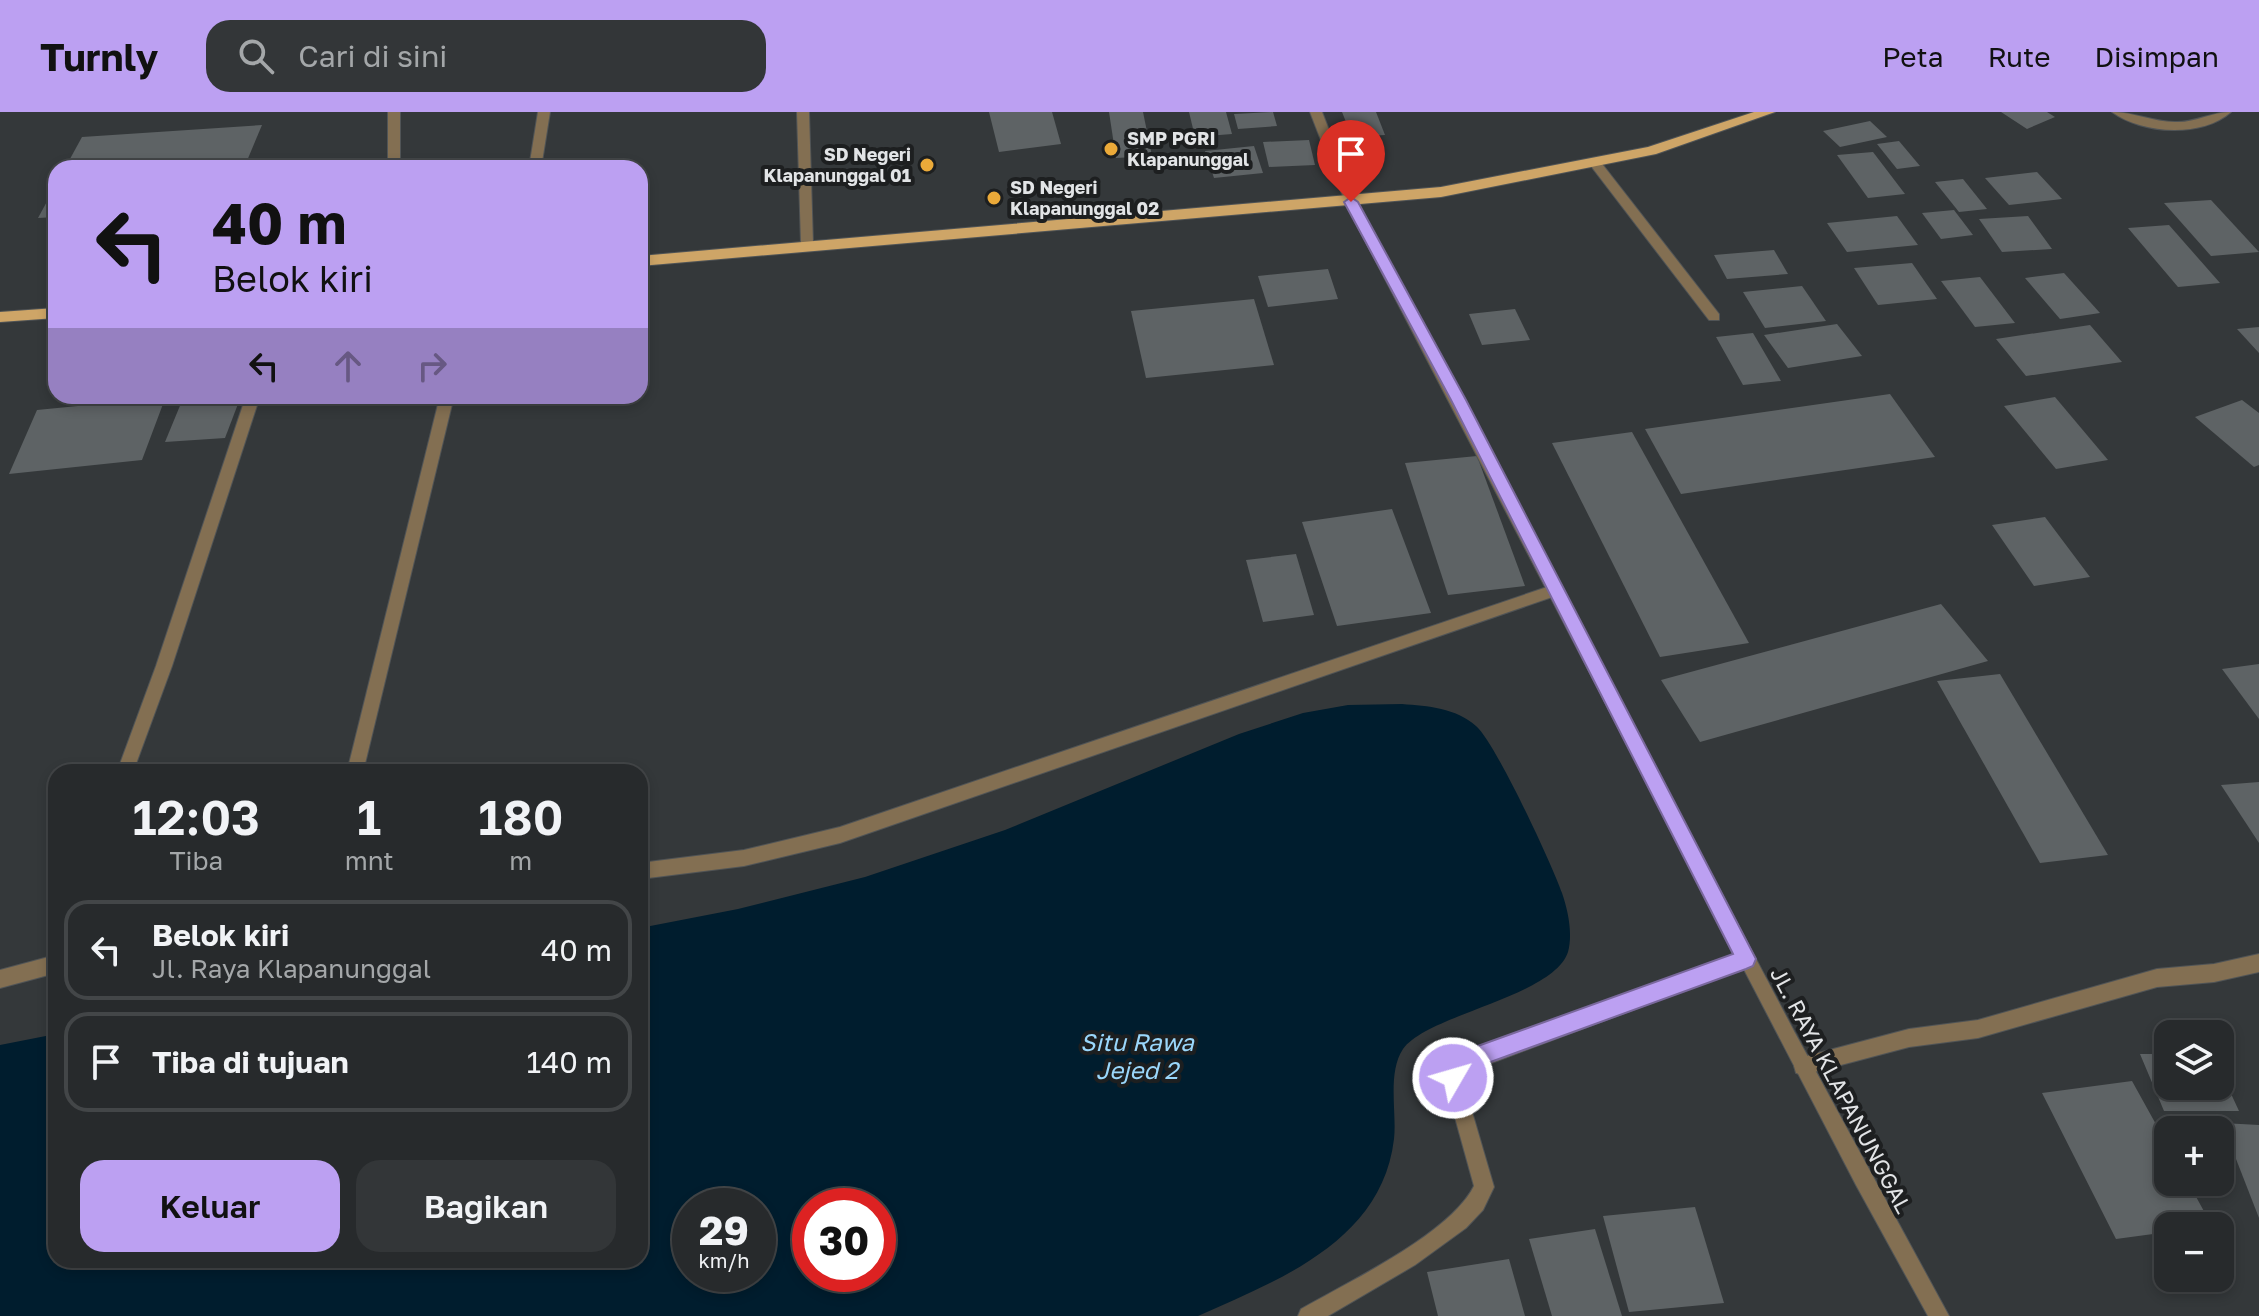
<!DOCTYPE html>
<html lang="id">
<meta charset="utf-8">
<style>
body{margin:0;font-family:"Golos Text",sans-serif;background:#333638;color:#f1f3f6;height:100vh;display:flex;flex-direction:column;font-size:30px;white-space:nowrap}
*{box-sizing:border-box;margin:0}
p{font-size:26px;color:#a4a7a9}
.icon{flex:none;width:44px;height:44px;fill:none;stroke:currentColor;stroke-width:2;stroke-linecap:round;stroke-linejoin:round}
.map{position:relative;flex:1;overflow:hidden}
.side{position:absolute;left:48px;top:652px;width:600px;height:504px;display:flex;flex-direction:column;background:#272a2c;border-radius:24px;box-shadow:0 4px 12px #0003,0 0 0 2px #434648}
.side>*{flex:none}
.banner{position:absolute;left:48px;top:48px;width:600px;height:244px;border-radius:24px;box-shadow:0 4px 12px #0003,0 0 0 2px #434648;background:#bca0f2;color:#111;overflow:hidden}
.tools{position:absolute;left:2154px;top:908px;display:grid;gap:16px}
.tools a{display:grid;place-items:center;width:80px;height:80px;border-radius:16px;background:#272a2c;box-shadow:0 4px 12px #0003,0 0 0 2px #434648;font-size:40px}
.speed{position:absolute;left:672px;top:1076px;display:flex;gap:16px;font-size:40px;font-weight:700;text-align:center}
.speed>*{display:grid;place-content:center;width:104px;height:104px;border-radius:50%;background:#272a2c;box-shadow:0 4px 12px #0003,0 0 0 2px #434648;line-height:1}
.speed small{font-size:20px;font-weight:400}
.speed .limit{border:12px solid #d22;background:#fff;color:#111}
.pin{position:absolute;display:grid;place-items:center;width:68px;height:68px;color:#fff;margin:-82px -34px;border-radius:50% 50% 50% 0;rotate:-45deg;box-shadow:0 0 8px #0007}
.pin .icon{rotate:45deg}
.me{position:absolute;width:88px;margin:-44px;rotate:52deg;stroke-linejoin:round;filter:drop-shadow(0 0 6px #0008)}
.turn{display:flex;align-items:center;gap:28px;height:168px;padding:0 32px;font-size:36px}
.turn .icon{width:104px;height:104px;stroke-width:2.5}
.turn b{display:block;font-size:56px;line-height:68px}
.lanes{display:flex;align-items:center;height:76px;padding:0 32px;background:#0003;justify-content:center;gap:40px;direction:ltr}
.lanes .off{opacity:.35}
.eta{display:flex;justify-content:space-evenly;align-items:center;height:136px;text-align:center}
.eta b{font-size:48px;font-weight:600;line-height:56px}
.primary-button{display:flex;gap:16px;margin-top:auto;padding:16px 32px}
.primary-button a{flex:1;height:92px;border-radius:24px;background:#bca0f2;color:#111;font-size:32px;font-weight:600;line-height:92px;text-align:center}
.primary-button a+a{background:#333638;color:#f1f3f6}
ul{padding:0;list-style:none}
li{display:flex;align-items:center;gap:24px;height:100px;margin:0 16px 12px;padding:0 16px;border:4px solid #434648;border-radius:24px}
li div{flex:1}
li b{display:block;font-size:30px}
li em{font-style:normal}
header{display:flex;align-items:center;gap:48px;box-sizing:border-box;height:112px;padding:0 40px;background:#bca0f2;color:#111}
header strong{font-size:38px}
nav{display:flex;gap:44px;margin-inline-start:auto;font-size:28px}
.search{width:560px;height:72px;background:#333638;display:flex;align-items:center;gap:20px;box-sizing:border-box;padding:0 28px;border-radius:24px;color:#a4a7a9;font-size:30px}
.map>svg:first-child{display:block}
</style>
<header>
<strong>Turnly</strong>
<div class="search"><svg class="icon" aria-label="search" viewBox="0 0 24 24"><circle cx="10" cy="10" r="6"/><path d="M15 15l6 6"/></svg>Cari di sini</div>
<nav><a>Peta</a><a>Rute</a><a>Disimpan</a></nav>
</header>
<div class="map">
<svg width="2259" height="1204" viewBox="0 0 2259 1204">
<rect width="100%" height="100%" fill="#34383a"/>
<!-- water -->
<path fill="#001d2e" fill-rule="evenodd" d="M 1402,592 C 1428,594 1456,596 1476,614 C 1495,630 1552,752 1562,781 C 1568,798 1573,822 1568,840 C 1553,885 1428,902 1403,937 C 1387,961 1397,1001 1394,1027 C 1382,1129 1279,1168 1198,1204 L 0,1204 L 0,933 L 56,922 L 56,1148 L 640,1148 L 640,816 L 738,797 L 865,765 L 1005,718 L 1239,622 L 1303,601 L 1348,593 ZM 690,1094 L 758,1094 L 758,1162 L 690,1162 ZM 810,1094 L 878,1094 L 878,1162 L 810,1162 Z"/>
<!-- building -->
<g fill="#5e6365">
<polygon points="989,0 1052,0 1061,32 999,40"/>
<polygon points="1109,0 1143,0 1152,44 1116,46"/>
<polygon points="1189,0 1226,0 1232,22 1195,25"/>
<polygon points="1273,0 1277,14 1238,17 1234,2"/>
<polygon points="1342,0 1376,0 1385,23 1352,25"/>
<polygon points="2001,0 2047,0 2055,5 2027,17"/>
<polygon points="1870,9 1887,25 1840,35 1823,19"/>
<polygon points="262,13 244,56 65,56 82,25"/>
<polygon points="1309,28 1315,53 1269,55 1263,30"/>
<polygon points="1899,29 1920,54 1897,57 1877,32"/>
<polygon points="1254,34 1263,61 1214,66 1205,39"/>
<polygon points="1873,40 1905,82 1868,86 1837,43"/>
<polygon points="2037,60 2062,87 2009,93 1985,66"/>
<polygon points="1963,67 1987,97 1959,100 1935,70"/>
<polygon points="56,73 56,105 38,106"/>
<polygon points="2211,88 2259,140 2211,144 2164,91"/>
<polygon points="1954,98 1973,123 1941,127 1922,101"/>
<polygon points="1897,104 1918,133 1847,140 1827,111"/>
<polygon points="2028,104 2052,137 2002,140 1979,107"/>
<polygon points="2169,113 2220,171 2178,175 2128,116"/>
<polygon points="1774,138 1788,162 1727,167 1714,143"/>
<polygon points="1912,151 1937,187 1878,193 1854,156"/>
<polygon points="1328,157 1338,187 1268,195 1258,164"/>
<polygon points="2064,161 2100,201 2060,207 2025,166"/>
<polygon points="1980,165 2015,211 1975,215 1941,169"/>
<polygon points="1802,174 1826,209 1765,216 1743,180"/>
<polygon points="1254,187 1274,253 1146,266 1131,199"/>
<polygon points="1515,197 1530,228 1482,233 1469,202"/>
<polygon points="1837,212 1862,244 1788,256 1764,223"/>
<polygon points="2090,213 2122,250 2026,264 1996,227"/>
<polygon points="2259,215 2259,241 2237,217"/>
<polygon points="1753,221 1781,269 1743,273 1716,225"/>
<polygon points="1890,282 1935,345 1681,382 1645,317"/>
<polygon points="130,284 166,284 142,348 9,362 37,298 129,289"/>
<polygon points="184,284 241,284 225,326 165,330"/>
<polygon points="2055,285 2108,348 2056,357 2004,294"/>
<polygon points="2242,288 2259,301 2259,353 2254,355 2195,305"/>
<polygon points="1632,320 1749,531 1660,545 1552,331"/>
<polygon points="1477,344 1525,474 1448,483 1405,351"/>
<polygon points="1392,397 1431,501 1337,514 1302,410"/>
<polygon points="2045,405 2090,465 2034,474 1992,413"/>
<polygon points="1296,442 1314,503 1263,510 1246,448"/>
<polygon points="1941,492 1988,549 1700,630 1661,568"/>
<polygon points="2259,552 2259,607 2222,557"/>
<polygon points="2000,562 2108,743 2040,751 1937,569"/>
<polygon points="2259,670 2259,731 2221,673"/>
<polygon points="2140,942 2168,942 2168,974 2220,974 2220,958 2239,999 2164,999"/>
<polygon points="2132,969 2168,1034 2168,1070 2188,1070 2212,1114 2168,1114 2168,1120 2116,1127 2042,981"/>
<polygon points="2222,1011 2259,1013 2259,1106"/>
<polygon points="1695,1095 1724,1191 1629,1200 1603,1104"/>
<polygon points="1595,1117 1622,1204 1552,1204 1529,1127"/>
<polygon points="1509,1147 1525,1204 1438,1204 1427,1160"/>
</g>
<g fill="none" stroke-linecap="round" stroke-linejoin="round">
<!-- service casing -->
<g stroke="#505456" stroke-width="2">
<g id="service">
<rect x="388" y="0" width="12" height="56"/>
<polygon points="538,0 550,0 541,56 529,56"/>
<path d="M 2112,0 C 2134,0 2153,10 2175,10 C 2195,11 2211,0 2231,0 C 2202,26 2142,22 2112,0 Z"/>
</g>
</g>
<!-- minor casing -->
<g stroke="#505456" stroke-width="2">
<g id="minor">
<polygon points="797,0 809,0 813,132 807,136 801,132"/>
<polygon points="1310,0 1322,0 1357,90 1355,93 1351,94 1345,90"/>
<polygon points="1595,47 1599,48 1719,202 1719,208 1709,208 1591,54 1589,51"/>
<polygon points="246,284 260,284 172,554 133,660 117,660 156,554"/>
<polygon points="440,284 454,284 363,660 347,660"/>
<polygon points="1556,472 1564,478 1561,482 840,731 744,754 640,767 640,751 744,738 840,715"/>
<path d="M 1746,838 L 1752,841 L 1755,847 L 1752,853 L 1473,958 L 1463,969 L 1494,1075 L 1483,1098 L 1466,1116 L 1415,1153 L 1328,1204 L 1298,1204 L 1301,1197 C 1348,1170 1450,1122 1474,1074 L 1444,966 L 1460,944 Z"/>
<polygon points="2259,842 2259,860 2214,870 2157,875 1978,926 1909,935 1803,963 1796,961 1794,954 1796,947 1803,945 1909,917 1978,908 2157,857 2214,852"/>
<polygon points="56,843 56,861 0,876 0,858"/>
</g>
</g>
<!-- tertiary casing -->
<g stroke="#505456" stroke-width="2">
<polygon id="tertiary" points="1351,86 1357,90 1795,921 1949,1204 1928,1204 1856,1073 1345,90"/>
</g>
<!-- primary casing -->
<g stroke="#505456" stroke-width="2">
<g id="primary">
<polygon points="1754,0 1775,0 1656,42 1441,85 640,154 640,144 1441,75 1648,35"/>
<polygon points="56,196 56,206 0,210 0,200"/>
</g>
</g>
<!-- service -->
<use href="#service" fill="#836f52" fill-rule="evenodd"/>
<!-- minor -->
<use href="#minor" fill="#836f52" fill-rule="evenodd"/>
<!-- tertiary -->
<use href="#tertiary" fill="#836f52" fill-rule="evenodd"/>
<!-- primary -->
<use href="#primary" fill="#cea567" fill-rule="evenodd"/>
</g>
<!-- route -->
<path fill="#bca0f2" stroke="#7a689d" stroke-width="2" d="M 1351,85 L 1358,90 L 1466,288 L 1756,847 L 1753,854 L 1746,857 L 1488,951 L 1453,977 L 1445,974 L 1442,966 C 1449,951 1461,943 1475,935 L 1733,842 L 1451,288 L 1344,90 Z"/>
<!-- markers -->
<g fill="#ebaa39" stroke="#1d1f20" stroke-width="3">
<circle cx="1111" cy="37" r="8"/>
<circle cx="927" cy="53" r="8"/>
<circle cx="994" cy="86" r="8"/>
</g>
<g text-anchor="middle" stroke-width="8" stroke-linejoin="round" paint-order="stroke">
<!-- far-poi labels -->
<g font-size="18" font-weight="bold" fill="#e2e4e6" stroke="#1d1f20" text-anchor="start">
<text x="1127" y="33">SMP PGRI<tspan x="1127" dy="21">Klapanunggal</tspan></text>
<text x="911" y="49" text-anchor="end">SD Negeri<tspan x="911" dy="21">Klapanunggal 01</tspan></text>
<text x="1010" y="82">SD Negeri<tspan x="1010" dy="21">Klapanunggal 02</tspan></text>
</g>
<!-- street labels -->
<g font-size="22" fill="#e2e4e6" stroke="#1d1f20">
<text transform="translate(1841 978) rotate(62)" y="8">JL. RAYA KLAPANUNGGAL</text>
</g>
<!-- water labels -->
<g font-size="24" font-style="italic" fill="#9ad7fb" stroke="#1d1f20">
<text x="1137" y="939">Situ Rawa<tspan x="1137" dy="28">Jejed 2</tspan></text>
</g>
</g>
</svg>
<div class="tools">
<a><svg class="icon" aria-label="layers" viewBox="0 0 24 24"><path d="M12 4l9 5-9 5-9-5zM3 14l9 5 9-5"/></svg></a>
<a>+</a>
<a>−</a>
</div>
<div class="speed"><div>29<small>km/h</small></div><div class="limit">30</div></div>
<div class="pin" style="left:1351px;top:90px;background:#d93025"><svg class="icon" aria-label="arrive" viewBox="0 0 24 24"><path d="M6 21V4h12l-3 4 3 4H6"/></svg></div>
<svg class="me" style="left:1453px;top:966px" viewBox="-20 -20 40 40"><circle r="17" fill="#bca0f2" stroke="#fff" stroke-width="3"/><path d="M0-11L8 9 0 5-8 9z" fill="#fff"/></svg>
<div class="banner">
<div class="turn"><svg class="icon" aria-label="left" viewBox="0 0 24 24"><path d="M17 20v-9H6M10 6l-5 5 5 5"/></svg><div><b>40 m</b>Belok kiri</div></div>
<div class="lanes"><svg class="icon" aria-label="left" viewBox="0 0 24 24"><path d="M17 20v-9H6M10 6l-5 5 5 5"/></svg><svg class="icon off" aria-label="ahead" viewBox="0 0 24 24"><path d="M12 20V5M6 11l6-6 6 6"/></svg><svg class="icon off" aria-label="right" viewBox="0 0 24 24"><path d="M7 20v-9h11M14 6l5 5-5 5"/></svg></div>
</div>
<section class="side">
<div class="eta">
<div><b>12:03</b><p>Tiba</p></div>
<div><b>1</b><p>mnt</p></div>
<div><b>180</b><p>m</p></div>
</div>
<ul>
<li><svg class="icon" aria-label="left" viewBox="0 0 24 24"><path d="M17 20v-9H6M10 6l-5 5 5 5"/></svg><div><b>Belok kiri</b><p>Jl. Raya Klapanunggal</p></div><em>40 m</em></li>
<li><svg class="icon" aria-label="arrive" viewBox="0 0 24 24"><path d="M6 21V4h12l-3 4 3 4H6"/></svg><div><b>Tiba di tujuan</b></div><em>140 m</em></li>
</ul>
<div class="primary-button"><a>Keluar</a><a>Bagikan</a></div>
</section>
</div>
